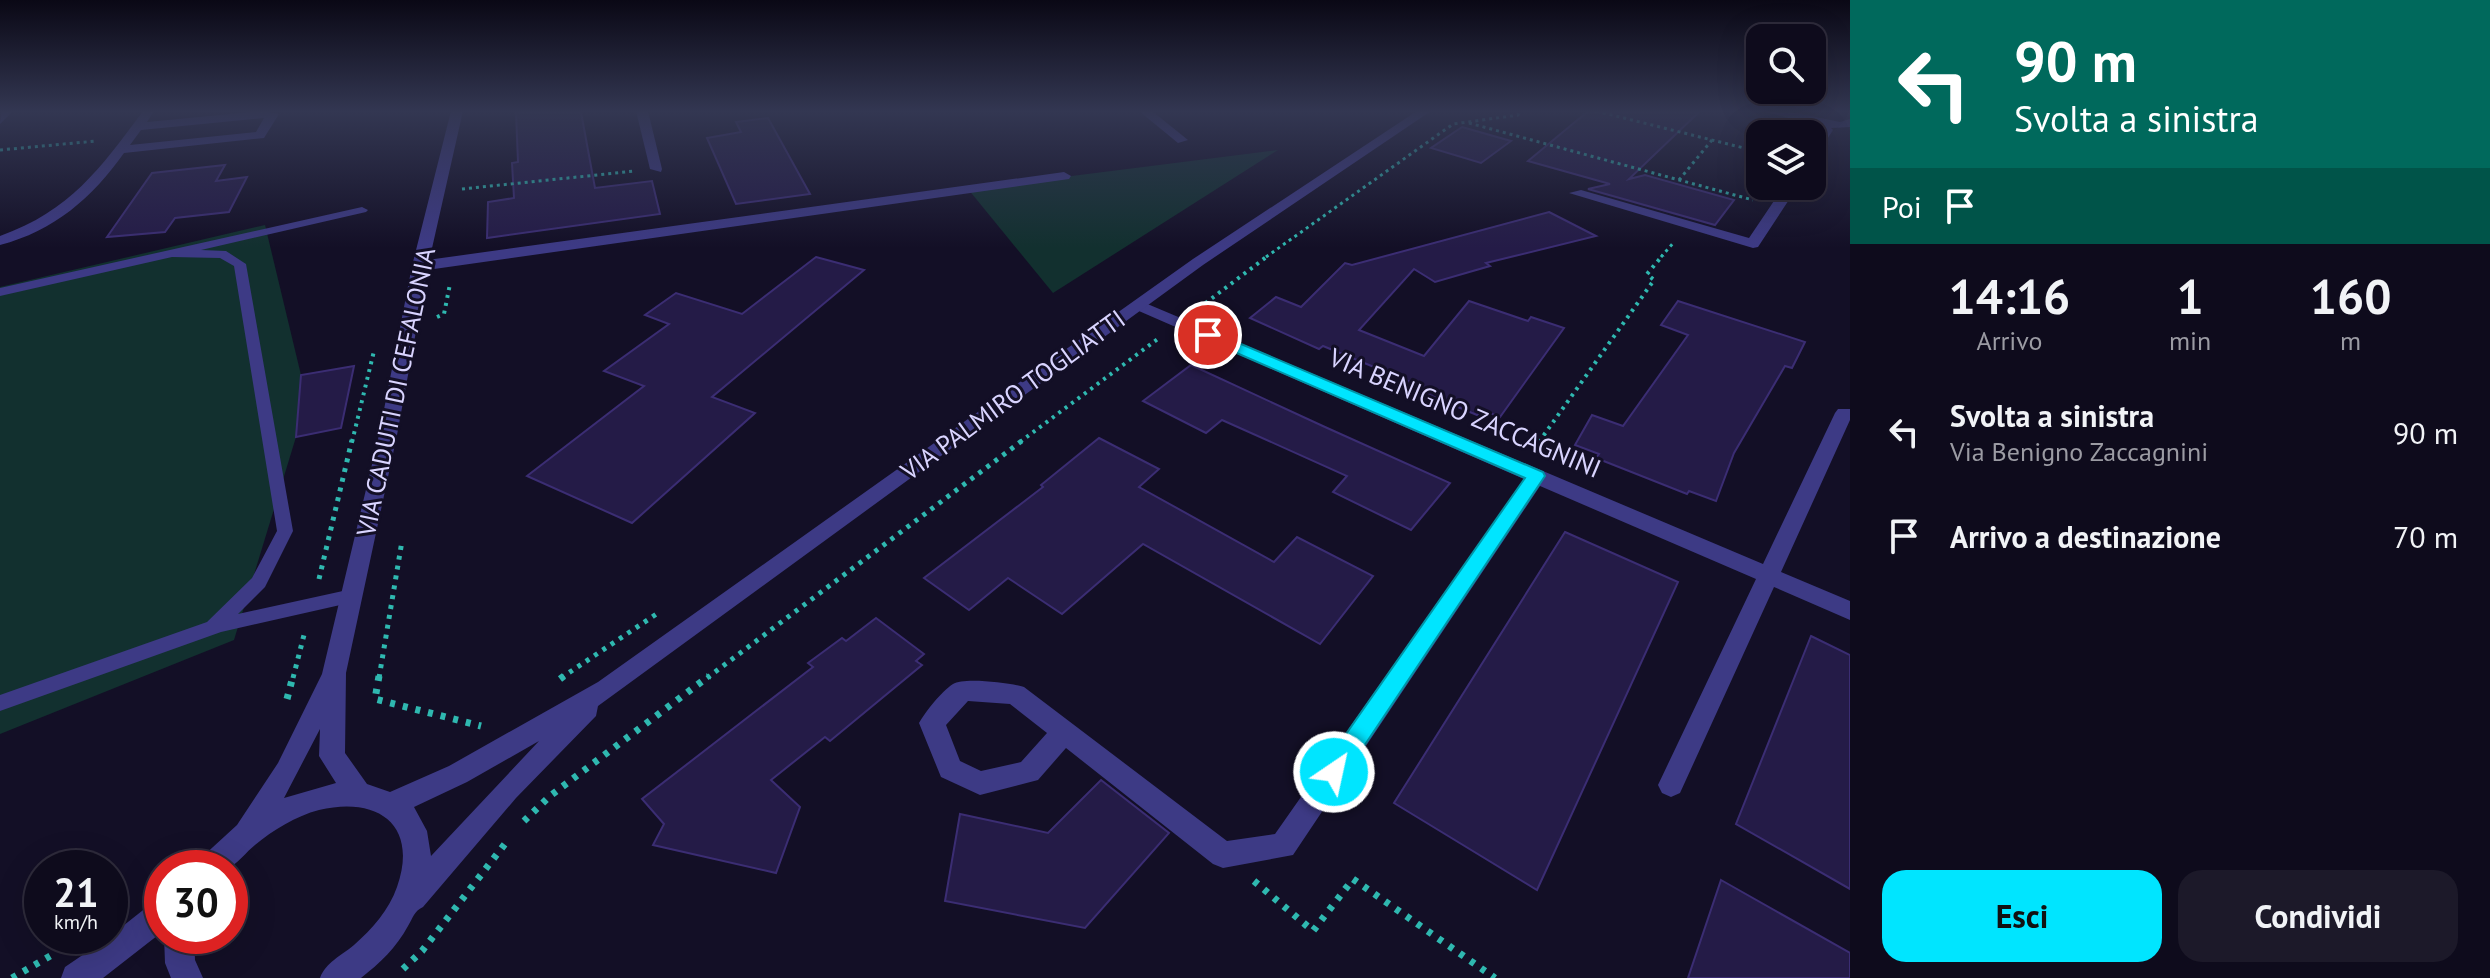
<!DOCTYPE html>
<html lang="it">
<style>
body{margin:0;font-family:"PT Sans",sans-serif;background:#1c1929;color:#f1f3f6;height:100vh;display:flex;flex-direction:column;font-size:30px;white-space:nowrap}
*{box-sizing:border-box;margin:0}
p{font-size:26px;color:#9b9ba3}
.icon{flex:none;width:44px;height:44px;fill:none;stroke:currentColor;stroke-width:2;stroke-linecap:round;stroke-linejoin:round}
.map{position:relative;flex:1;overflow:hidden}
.drawer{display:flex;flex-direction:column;background:#0e0b1c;width:640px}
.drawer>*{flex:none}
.top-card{background:#00695c;color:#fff;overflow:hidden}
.controls{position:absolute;left:1746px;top:24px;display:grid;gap:16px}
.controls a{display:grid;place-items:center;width:80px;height:80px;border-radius:16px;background:#0e0b1c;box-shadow:0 8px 32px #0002,0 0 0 2px #2e2b3b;font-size:40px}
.speed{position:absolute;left:24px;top:850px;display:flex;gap:16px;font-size:40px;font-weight:700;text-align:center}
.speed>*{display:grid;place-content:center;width:104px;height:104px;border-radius:50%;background:#0e0b1c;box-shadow:0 8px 32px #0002,0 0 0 2px #2e2b3b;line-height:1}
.speed small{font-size:20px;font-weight:400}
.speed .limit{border:12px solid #d22;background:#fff;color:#111}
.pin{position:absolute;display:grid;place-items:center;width:68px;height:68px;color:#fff;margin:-34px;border:4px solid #fff;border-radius:50%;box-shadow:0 2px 8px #0007}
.me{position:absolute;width:88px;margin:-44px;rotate:34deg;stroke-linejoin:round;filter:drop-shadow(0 0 6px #0008)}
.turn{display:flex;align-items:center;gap:28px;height:168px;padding:0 32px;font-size:36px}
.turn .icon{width:104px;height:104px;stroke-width:2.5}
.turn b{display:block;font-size:56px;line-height:68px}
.then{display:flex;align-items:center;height:76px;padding:0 32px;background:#0003;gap:16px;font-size:30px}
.eta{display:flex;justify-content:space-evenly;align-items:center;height:136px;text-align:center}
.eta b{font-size:48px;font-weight:700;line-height:56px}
.action{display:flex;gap:16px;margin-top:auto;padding:16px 32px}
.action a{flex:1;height:92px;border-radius:24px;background:#00e5ff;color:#111;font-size:32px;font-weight:700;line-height:92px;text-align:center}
.action a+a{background:#1c1929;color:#f1f3f6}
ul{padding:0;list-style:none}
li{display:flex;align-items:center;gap:24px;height:104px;padding:0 32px}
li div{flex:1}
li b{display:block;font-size:30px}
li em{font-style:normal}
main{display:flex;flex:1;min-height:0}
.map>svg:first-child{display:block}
</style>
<main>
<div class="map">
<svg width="1850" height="978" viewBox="0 0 1850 978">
<rect width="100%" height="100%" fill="#130f26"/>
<!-- green -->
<g fill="#12302f">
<polygon points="1278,150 1053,293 968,189"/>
<polygon points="265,225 301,375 296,437 234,640 0,734 0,287"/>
</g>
<!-- building -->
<g fill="#241b47" stroke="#3b2d73" stroke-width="2">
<polygon points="516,112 581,112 595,188 652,181 660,214 487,238 488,202 514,198 512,163 518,162"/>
<polygon points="1587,112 1699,112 1629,179 1645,175 1734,200 1715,225 1588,189 1610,184 1528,161"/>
<polygon points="768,118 810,194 736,204 707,138 741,132 736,122"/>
<polygon points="1462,127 1511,141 1481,163 1431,148"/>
<polygon points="225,165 216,181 247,177 229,212 175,218 165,232 107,237 152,173"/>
<polygon points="1549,212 1596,236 1486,263 1490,266 1435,282 1414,269 1359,330 1424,356 1469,301 1528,321 1531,317 1564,328 1500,417 1482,410 1477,415 1405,385 1408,381 1323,346 1319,349 1250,318 1276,297 1301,307 1345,263 1352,265"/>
<polygon points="816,257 864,270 712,397 755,413 632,523 527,476 644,386 604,371 669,324 645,315 676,293 742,314"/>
<polygon points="1678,301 1805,342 1792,368 1785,366 1734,453 1716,501 1689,491 1687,494 1596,458 1599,454 1575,445 1592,415 1623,426 1688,335 1661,325"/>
<polygon points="1191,365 1325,427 1450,483 1411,530 1333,492 1347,476 1222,420 1206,433 1143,401"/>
<polygon points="354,366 341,428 296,437 301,375"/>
<polygon points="1099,438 1159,469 1139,487 1274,562 1297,537 1373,576 1320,644 1143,544 1062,614 1008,578 969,610 924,578 1043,487 1041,485"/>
<polygon points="1565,532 1678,582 1537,890 1394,803"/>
<polygon points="876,618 924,654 916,661 922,665 830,741 825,737 771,780 800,807 776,873 653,845 664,824 642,799 813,667 808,663 842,638 846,641"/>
<polygon points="1811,636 1850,655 1850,889 1736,824"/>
<polygon points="1101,780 1169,833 1085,928 945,901 960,814 1048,833"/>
<polygon points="1721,880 1850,953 1850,978 1688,978"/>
</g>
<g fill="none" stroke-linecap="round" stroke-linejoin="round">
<!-- path-far3 -->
<g stroke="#2fb8b0" stroke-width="3" stroke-dasharray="3 4" stroke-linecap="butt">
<polyline points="1596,111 1760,152"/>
<polyline points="1469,123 1753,200"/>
<polyline points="0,150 96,141"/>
<polyline points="1679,180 1712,140"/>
<polyline points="462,189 635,171"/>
<polyline points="1266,257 1453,124 1518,115 1520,111"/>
<polyline points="1661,257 1674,242"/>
</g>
<!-- path-far2 -->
<g stroke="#2fb8b0" stroke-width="4" stroke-dasharray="3 5" stroke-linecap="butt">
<polyline points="1199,308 1269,255"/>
<polyline points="437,317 444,314 450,284"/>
<polyline points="352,442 374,351"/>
<polyline points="1020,442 1159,338"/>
<polyline points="1539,442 1654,280 1647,274 1663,255"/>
</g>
<!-- path-far1 -->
<g stroke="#2fb8b0" stroke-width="5" stroke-dasharray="4 6" stroke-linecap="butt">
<polyline points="1534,449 1540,440"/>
<polyline points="319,579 352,440"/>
<polyline points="293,678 305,631"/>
<polyline points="379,678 402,541"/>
<polyline points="561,678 658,613"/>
<polyline points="707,678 1023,440"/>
</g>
<!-- path -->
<g stroke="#2fb8b0" stroke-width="7" stroke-dasharray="5 8" stroke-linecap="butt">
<polyline points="379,676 375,699 481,726"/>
<polyline points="560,679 564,676"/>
<polyline points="287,699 293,676"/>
<polyline points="524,821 550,796 709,676"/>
<polyline points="170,868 181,858"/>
<polyline points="1254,881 1313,931 1353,879 1495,978"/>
<polyline points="403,969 422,951 508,840"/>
<polyline points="12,978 52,955"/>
</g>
<!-- service -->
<polygon fill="#3d3a85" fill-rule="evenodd" points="362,207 368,210 366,212 201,250 226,251 246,264 293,531 265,587 238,614 352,589 358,591 361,596 358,601 221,632 0,711 0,695 207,622 252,578 277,531 234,266 220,258 172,257 0,296 0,288"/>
<!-- minor -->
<g fill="#3d3a85" fill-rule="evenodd">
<polygon points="1,111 13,111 0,124"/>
<path d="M 143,111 L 154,111 L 147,122 L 262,111 L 279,114 L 264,138 L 124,153 C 92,198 54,231 0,245 L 0,236 C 70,211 100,169 143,111 ZM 264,118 L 256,132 L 130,145 L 141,130 Z"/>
<polygon points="636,111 648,111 662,169 661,172 650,169"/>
<polygon points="1139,111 1152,111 1188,140 1178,143"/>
<polygon points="1761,111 1786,111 1840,122 1850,119 1850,127 1831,128 1833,130 1816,156 1812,157 1812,144 1820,131 1812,124"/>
<polygon points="1064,172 1071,176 1069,179 420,271 412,266 420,261"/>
<polygon points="1784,186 1798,186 1758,247 1753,248 1569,193 1581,190 1749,238"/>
<path d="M 1138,300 L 1763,564 L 1835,413 L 1838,409 L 1850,409 L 1850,420 L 1781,572 L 1850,601 L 1850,620 L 1774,587 L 1680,793 L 1671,797 L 1662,793 L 1658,785 L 1756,579 L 1540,486 L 1293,855 L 1223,868 L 1213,864 L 1066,748 L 1038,780 L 980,795 L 941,777 L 919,723 C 926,711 941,692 953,684 C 964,677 1011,683 1024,687 L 1227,841 L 1275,834 L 1524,479 L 1132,308 L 1130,305 ZM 968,701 L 1010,704 L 1047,733 L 1021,762 L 981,771 L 960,761 L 946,725 Z"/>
</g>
<!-- tertiary -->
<g fill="#3d3a85" fill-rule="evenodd">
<path d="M 451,111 L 463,111 L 428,266 L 397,435 L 346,673 L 345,753 L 367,784 L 390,792 L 449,766 L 598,682 L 1193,259 L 1417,111 L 1431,111 L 1203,265 L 598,706 L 596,716 L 516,798 L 423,907 C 414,911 413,918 408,926 C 396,948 380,963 361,978 L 320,978 C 326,962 341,956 354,945 C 372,929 389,910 397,887 C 419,824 377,796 319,810 C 296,816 273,830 255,845 C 247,851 236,866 227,868 C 218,870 206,868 197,868 L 201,858 L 237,825 L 278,763 L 322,674 L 379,435 L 412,266 ZM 320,729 L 319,756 L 336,783 L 284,798 ZM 539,741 L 431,856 L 427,831 L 414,807 L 467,782 Z"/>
<polygon points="162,899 162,932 103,978 61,978 65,967 109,937 152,903"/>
<polygon points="164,936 194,936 195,960 203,978 171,978 165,963"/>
</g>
</g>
<!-- sky -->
<linearGradient id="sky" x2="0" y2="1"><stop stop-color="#0a0815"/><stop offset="0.45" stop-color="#333752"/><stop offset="1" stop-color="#333752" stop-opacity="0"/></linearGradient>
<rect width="1850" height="248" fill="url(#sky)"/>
<!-- route -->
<polygon fill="#00e5ff" stroke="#0095a6" stroke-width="2" points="1208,330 1543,472 1545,476 1342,779 1334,782 1325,779 1322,772 1325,764 1525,478 1202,338 1202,332"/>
<g text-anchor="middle" stroke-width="6" stroke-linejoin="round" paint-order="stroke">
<!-- street labels -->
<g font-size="26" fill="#d9d4ff" stroke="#130f26">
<text transform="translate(396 392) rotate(-78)" y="9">VIA CADUTI DI CEFALONIA</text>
<text transform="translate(1013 395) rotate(-36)" y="9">VIA PALMIRO TOGLIATTI</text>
<text transform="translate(1465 413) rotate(23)" y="9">VIA BENIGNO ZACCAGNINI</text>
</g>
</g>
</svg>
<div class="controls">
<a><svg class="icon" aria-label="search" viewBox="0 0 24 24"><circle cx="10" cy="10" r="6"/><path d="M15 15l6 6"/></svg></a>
<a><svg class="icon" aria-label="layers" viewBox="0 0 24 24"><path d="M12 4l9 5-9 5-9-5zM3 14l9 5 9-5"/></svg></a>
</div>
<div class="speed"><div>21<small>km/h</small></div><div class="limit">30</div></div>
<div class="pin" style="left:1208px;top:335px;background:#d93025"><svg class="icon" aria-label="arrive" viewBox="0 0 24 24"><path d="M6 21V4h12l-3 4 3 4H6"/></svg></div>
<svg class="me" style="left:1334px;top:772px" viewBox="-20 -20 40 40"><circle r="17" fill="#00e5ff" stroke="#fff" stroke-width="3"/><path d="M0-11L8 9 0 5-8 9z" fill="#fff"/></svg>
</div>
<section class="drawer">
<div class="top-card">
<div class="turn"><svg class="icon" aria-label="left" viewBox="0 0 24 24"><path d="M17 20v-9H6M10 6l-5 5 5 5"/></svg><div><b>90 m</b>Svolta a sinistra</div></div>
<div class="then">Poi<svg class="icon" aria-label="arrive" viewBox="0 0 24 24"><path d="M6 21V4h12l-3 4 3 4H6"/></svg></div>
</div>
<div class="eta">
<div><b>14:16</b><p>Arrivo</p></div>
<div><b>1</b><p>min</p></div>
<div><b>160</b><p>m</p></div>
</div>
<ul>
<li><svg class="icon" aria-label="left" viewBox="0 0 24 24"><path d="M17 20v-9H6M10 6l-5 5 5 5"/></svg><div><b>Svolta a sinistra</b><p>Via Benigno Zaccagnini</p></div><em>90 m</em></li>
<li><svg class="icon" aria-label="arrive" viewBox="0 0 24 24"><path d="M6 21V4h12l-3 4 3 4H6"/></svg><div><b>Arrivo a destinazione</b></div><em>70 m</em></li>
</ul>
<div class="action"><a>Esci</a><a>Condividi</a></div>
</section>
</main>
